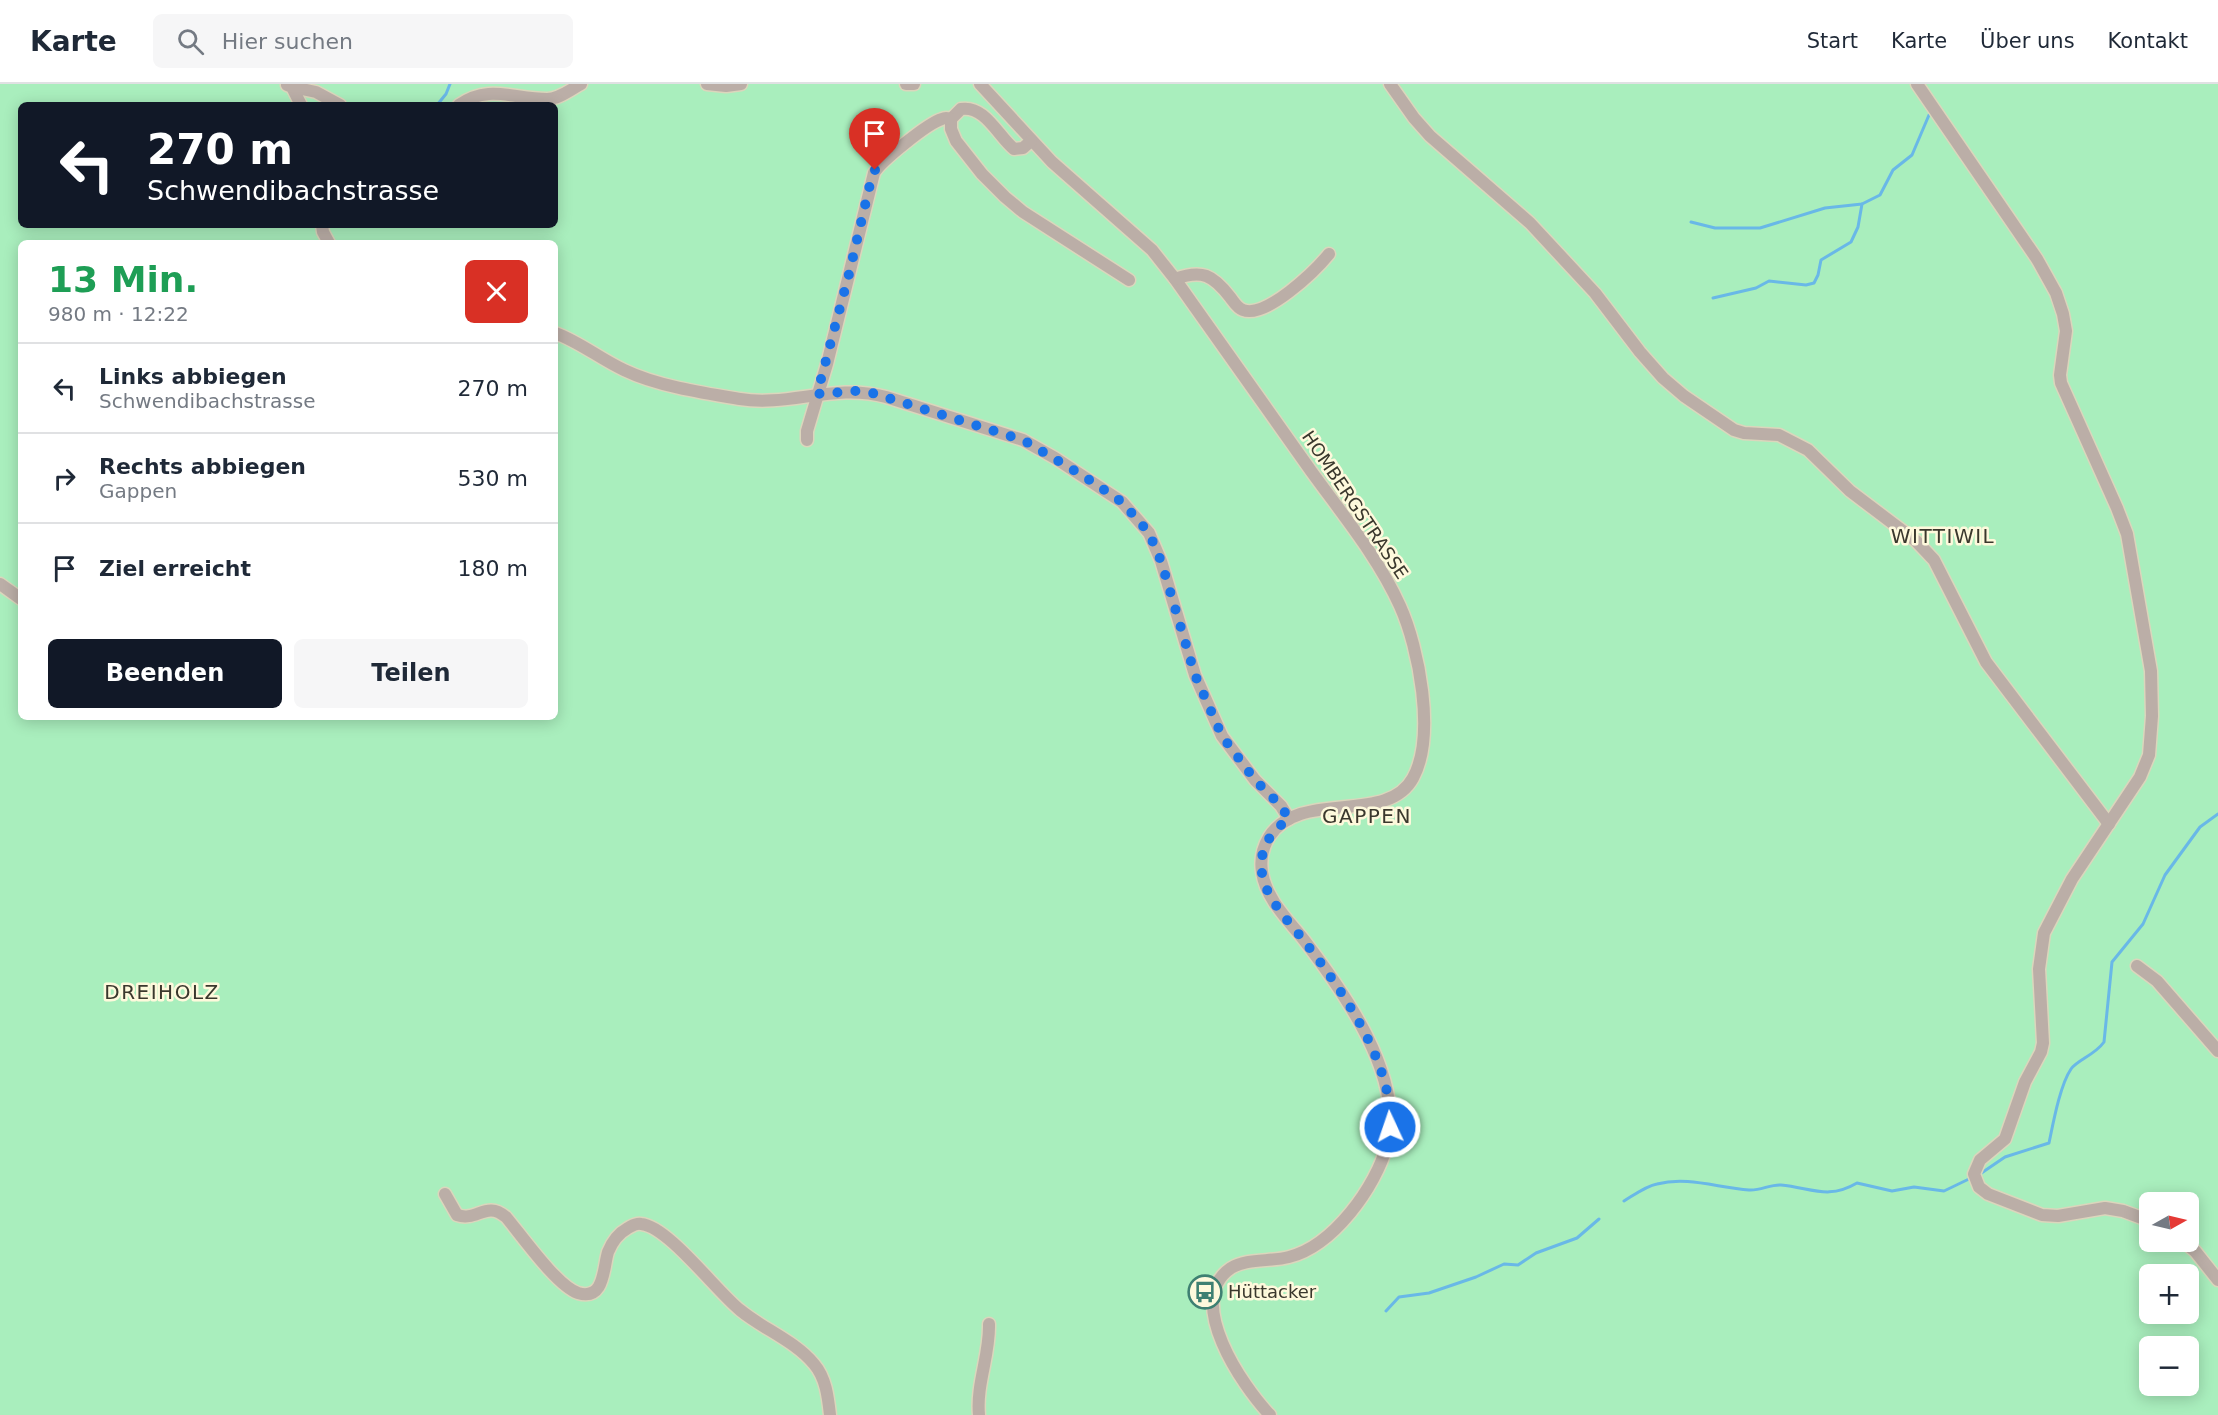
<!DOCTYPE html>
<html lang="de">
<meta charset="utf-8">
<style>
body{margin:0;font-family:"DejaVu Sans",sans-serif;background:#f6f6f7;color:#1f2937;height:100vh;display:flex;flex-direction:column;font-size:22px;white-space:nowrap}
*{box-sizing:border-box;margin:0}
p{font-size:20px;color:#747a83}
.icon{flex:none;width:33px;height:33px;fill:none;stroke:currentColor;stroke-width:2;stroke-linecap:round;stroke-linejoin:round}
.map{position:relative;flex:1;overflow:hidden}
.drawer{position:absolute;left:18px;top:156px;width:540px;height:480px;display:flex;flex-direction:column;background:#fff;border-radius:9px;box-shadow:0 3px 15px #0003}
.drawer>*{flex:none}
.banner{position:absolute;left:18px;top:18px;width:540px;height:126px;border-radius:9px;box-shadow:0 3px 15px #0003;background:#111827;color:#fff;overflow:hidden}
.needle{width:39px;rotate:82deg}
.fabs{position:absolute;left:2139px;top:1108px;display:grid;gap:12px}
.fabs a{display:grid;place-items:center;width:60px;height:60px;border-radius:9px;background:#fff;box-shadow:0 3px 15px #0003;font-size:30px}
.pin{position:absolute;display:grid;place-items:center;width:51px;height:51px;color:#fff;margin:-62px -26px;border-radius:50% 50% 50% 0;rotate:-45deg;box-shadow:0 0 6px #0007}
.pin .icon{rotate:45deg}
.me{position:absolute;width:66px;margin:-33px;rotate:357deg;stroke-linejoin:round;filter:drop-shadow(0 0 4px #0008)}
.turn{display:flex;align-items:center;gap:21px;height:126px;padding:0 30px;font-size:27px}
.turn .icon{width:78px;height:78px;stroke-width:2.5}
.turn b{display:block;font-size:42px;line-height:51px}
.round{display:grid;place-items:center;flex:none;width:63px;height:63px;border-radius:9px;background:#f6f6f7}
.overview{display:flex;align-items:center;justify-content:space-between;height:102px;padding:0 30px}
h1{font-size:36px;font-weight:700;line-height:45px;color:#1e9e55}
.button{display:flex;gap:12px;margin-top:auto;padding:12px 30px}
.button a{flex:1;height:69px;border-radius:9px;background:#111827;color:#fff;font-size:24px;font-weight:700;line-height:69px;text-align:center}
.button a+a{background:#f6f6f7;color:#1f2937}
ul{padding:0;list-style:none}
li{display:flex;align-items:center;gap:18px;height:90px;padding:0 30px;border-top:2px solid #e0e1e3}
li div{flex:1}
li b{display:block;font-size:22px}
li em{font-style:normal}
header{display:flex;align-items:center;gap:36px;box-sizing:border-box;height:84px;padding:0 30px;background:#fff;border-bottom:2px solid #e0e1e3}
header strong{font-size:28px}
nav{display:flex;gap:33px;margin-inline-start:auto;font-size:21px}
.search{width:420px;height:54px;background:#f6f6f7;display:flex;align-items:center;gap:15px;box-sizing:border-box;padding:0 21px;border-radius:9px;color:#747a83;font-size:22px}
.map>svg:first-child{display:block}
</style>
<header>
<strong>Karte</strong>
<div class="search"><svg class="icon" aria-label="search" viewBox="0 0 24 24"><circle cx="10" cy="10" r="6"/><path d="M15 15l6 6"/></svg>Hier suchen</div>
<nav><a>Start</a><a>Karte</a><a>Über uns</a><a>Kontakt</a></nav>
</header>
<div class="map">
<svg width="2218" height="1331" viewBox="0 0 2218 1331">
<rect width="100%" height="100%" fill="#fef9dc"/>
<!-- green -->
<path fill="#a9eebd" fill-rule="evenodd" d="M 0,0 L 2218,0 L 2218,1331 L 0,1331 ZM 21,21 L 555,21 L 555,141 L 21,141 ZM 21,159 L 555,159 L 555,633 L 21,633 ZM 2150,1119 L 2188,1119 L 2188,1158 L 2150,1158 ZM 2150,1191 L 2188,1191 L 2188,1230 L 2150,1230 ZM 2150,1263 L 2188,1263 L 2188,1302 L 2150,1302 Z"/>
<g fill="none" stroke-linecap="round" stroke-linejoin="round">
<!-- stream -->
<g stroke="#69b8e7" stroke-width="3">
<polyline points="437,21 446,10 450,0"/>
<polyline points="1691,138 1715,144 1760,144 1825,124 1862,120 1880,111 1893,86 1912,71 1929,31"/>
<polyline points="1713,214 1756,204 1769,197 1806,201 1814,199 1818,191 1821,176 1851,158 1858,143 1862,120"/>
<path d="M 1980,1090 L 2005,1073 L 2049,1059 C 2053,1040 2060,1001 2071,985 C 2077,976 2095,971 2104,958 L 2112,878 L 2143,840 L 2165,791 L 2200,743 L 2218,730"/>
<path d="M 1624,1117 C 1634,1111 1646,1102 1657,1100 C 1688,1092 1718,1104 1749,1106 C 1760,1107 1771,1100 1781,1101 C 1812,1104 1828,1116 1857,1099 L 1892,1107 L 1914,1103 L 1944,1107 L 1971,1094"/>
<polyline points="1386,1227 1399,1213 1429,1209 1476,1193 1504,1180 1518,1181 1536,1169 1577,1154 1599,1135"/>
</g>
<!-- minor casing -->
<g stroke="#dbd6bc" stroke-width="15">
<g id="minor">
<polyline points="707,0 726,2 741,0"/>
<polyline points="906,0 914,0"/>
<path d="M 980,0 L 1052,78 L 1152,166 L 1175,195 C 1221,259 1266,323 1311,387 C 1342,430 1378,473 1400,522 C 1419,564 1436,652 1413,694 C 1387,742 1300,704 1269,753 C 1263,763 1260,775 1262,788 C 1266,815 1288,836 1304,856 C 1343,907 1405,993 1387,1061 C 1376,1103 1333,1162 1289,1173 C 1270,1178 1247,1174 1231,1184 C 1183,1216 1243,1303 1270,1331"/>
<polyline points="1390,0 1414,34 1430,52 1530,139 1595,209 1640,268 1663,294 1684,312 1734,346 1744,349 1779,351 1808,366 1850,407 1916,457 1934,476 1986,578 2109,740"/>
<polyline points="1917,0 2037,175 2056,209 2063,230 2066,247 2060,291 2061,299 2117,424 2127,450 2151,587 2152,632 2149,671 2140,693 2072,795 2044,849 2039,885 2043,959 2041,968 2025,998 2005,1055 1980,1076 1974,1090 1979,1103 1988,1110 2042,1131 2058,1132 2105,1124 2123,1127 2150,1137"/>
<polyline points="287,1 292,3 301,21"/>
<polyline points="292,3 316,8 340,21"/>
<path d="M 459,21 C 489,0 513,15 547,15 C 559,15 570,6 581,0"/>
<path d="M 1031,57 L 1023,64 L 1014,65 C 998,52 985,21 961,25 L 951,35 L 951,45 L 956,57 L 982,90 L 1005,113 L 1023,128 L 1129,196"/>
<polyline points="322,141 323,148 329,159"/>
<path d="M 1175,195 C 1202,185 1213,191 1230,213 C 1234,218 1237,224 1243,226 C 1266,235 1316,186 1329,170"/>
<path d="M 555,249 C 580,258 600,275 624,286 C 657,302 703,309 740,315 C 789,323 835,299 886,313 L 1023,356 L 1055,374 L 1122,418 L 1149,449 L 1161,477 L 1195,591 L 1222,652 L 1255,696 L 1281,722 L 1289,735"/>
<path d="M 807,356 L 807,347 L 827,280 L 874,89 C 881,77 928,39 942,35 C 946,33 947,34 951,35"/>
<polyline points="0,500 21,515"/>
<polyline points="2137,882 2157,897 2218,967"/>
<path d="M 445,1110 L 457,1131 C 477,1138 486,1116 506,1133 C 522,1152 557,1202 578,1209 C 605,1217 603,1184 608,1168 C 612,1158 619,1149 628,1144 C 632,1142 636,1139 641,1140 C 668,1142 717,1208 740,1226 C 763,1245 795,1257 814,1280 C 826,1294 828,1313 830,1331"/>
<polyline points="2184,1158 2195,1167 2218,1196"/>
<path d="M 979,1331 C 976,1300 990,1271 989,1240"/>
</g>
</g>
<!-- minor -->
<use href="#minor" stroke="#bbaea7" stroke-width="12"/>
</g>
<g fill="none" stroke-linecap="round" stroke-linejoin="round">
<!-- route -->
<path stroke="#1a73e8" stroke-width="10" stroke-dasharray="0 18" d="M 875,86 L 871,96 L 849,190 L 817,310 L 856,307 L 872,309 L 1023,356 L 1085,393 L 1122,418 L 1149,449 L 1161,477 L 1195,591 L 1222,652 L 1255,696 L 1281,722 L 1289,735 C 1267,750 1256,771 1264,798 C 1271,820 1291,840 1305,858 C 1342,906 1394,981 1390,1043"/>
</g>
<!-- icons -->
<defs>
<g id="bus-ring" transform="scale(1.725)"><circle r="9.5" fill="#fef9dc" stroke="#3e8072" stroke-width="1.5"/><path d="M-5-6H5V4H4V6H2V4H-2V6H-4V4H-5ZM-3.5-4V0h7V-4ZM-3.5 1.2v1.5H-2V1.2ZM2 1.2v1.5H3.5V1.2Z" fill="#3e8072"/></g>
</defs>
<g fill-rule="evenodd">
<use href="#bus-ring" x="1205" y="1208"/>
</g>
<g text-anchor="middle" stroke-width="5" stroke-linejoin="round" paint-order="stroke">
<!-- street labels -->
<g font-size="18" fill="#3a382d" stroke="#fef9dc">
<text transform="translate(1355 421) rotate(56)" y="6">HOMBERGSTRASSE</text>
</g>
<!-- poi labels -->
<g font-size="18" fill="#3a382d" stroke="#fef9dc" text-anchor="start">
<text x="1228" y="1214">Hüttacker</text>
</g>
<!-- neighbourhood labels -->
<g font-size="20" letter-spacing="1.5" fill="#3a382d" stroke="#fef9dc">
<text x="1943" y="459">WITTIWIL</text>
<text x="1367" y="739">GAPPEN</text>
<text x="162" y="915">DREIHOLZ</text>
</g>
</g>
</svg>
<div class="fabs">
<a><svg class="needle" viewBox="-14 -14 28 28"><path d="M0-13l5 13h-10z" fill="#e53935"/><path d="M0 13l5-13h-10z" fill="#747a83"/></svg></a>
<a>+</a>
<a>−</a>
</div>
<div class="pin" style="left:875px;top:86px;background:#d93025"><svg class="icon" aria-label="arrive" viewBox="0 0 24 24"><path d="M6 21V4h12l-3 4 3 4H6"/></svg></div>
<svg class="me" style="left:1390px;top:1043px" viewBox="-20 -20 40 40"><circle r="17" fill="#1a73e8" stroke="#fff" stroke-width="3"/><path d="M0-11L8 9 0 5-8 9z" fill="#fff"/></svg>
<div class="banner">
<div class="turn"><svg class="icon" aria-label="left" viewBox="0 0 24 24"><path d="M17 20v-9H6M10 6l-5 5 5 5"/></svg><div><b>270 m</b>Schwendibachstrasse</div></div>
</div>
<section class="drawer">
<div class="overview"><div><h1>13 Min.</h1><p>980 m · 12:22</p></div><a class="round" style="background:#d93025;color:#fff"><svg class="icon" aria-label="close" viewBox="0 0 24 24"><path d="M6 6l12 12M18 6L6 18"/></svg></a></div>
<ul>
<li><svg class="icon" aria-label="left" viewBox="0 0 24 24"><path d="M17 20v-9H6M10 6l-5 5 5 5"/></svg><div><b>Links abbiegen</b><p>Schwendibachstrasse</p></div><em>270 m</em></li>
<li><svg class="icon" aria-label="right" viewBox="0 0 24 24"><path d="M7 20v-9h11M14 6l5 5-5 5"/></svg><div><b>Rechts abbiegen</b><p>Gappen</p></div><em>530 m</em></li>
<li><svg class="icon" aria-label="arrive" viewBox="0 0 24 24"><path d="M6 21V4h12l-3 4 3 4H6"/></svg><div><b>Ziel erreicht</b></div><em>180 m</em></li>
</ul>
<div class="button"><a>Beenden</a><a>Teilen</a></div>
</section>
</div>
